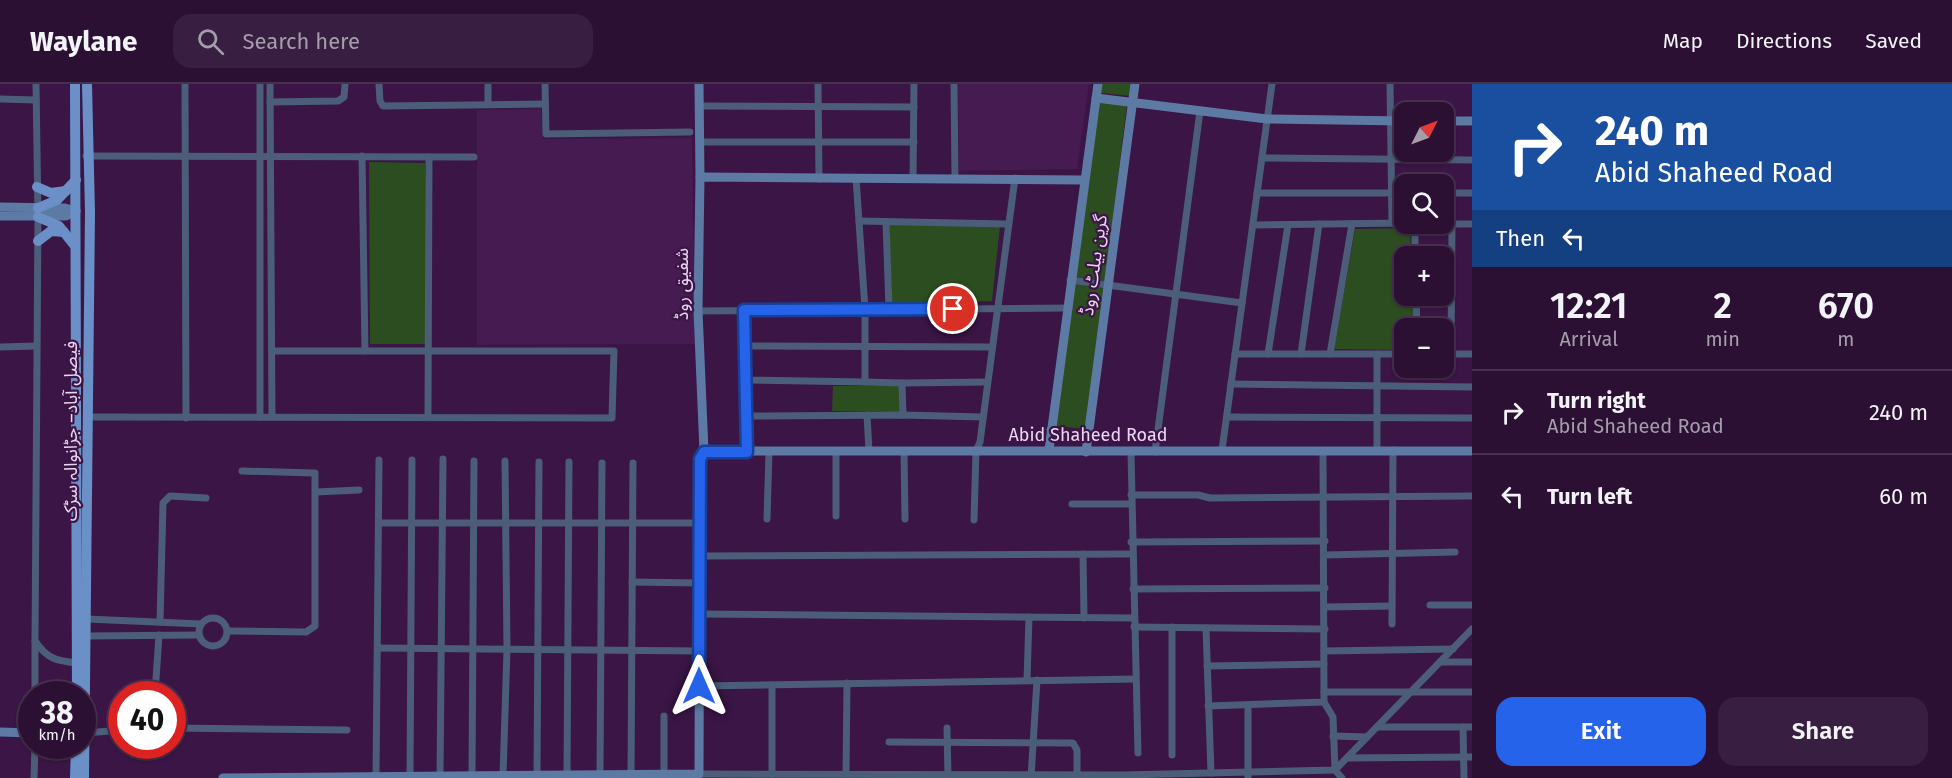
<!DOCTYPE html>
<meta charset="utf-8">
<style>
body{margin:0;font-family:"Fira Sans","Noto Sans Arabic",sans-serif;background:#381e40;color:#f1f3f6;height:100vh;display:flex;flex-direction:column;font-size:22px;white-space:nowrap}
*{box-sizing:border-box;margin:0}
p{font-size:20px;color:#a69dac}
.icon{flex:none;width:33px;height:33px;fill:none;stroke:currentColor;stroke-width:2;stroke-linecap:round;stroke-linejoin:round}
.map{position:relative;flex:1;overflow:hidden}
.side{display:flex;flex-direction:column;background:#2c1034;width:480px}
.side>*{flex:none}
.top-card{background:#1a4fa0;color:#fff;overflow:hidden}
.needle{width:39px;rotate:48deg}
.controls{position:absolute;left:1394px;top:18px;display:grid;gap:12px}
.controls a{display:grid;place-items:center;width:60px;height:60px;border-radius:12px;background:#2c1034;box-shadow:0 2px 4px #0004,0 0 0 2px #48304f;font-size:30px}
.speed{position:absolute;left:18px;top:597px;display:flex;gap:12px;font-size:30px;font-weight:700;text-align:center}
.speed>*{display:grid;place-content:center;width:78px;height:78px;border-radius:50%;background:#2c1034;box-shadow:0 2px 4px #0004,0 0 0 2px #48304f;line-height:1}
.speed small{font-size:15px;font-weight:400}
.speed .limit{border:9px solid #d22;background:#fff;color:#111}
.pin{position:absolute;display:grid;place-items:center;width:51px;height:51px;color:#fff;margin:-26px;border:3px solid #fff;border-radius:50%;box-shadow:0 2px 6px #0007}
.me{position:absolute;width:66px;margin:-33px;rotate:0deg;stroke-linejoin:round;filter:drop-shadow(0 0 4px #0008)}
.turn{display:flex;align-items:center;gap:21px;height:126px;padding:0 24px;font-size:27px}
.turn .icon{width:78px;height:78px;stroke-width:2.5}
.turn b{display:block;font-size:42px;line-height:51px}
.then{display:flex;align-items:center;height:57px;padding:0 24px;background:#0003;gap:12px;font-size:22px}
.eta{display:flex;justify-content:space-evenly;align-items:center;height:102px;text-align:center}
.eta b{font-size:36px;font-weight:600;line-height:42px}
.cta{display:flex;gap:12px;margin-top:auto;padding:12px 24px}
.cta a{flex:1;height:69px;border-radius:18px;background:#2563eb;color:#fff;font-size:24px;font-weight:600;line-height:69px;text-align:center}
.cta a+a{background:#381e40;color:#f1f3f6}
ul{padding:0;list-style:none}
li{display:flex;align-items:center;gap:18px;height:84px;padding:0 24px;border-top:2px solid #48304f}
li div{flex:1}
li b{display:block;font-size:22px}
li em{font-style:normal}
header{display:flex;align-items:center;gap:36px;box-sizing:border-box;height:84px;padding:0 30px;background:#2c1034;border-bottom:2px solid #48304f}
header strong{font-size:28px}
nav{display:flex;gap:33px;margin-inline-start:auto;font-size:21px}
.search{width:420px;height:54px;background:#381e40;display:flex;align-items:center;gap:15px;box-sizing:border-box;padding:0 21px;border-radius:18px;color:#a69dac;font-size:22px}
main{display:flex;flex:1;min-height:0}
.map>svg:first-child{display:block}
</style>
<header>
<strong>Waylane</strong>
<div class="search"><svg class="icon" aria-label="search" viewBox="0 0 24 24"><circle cx="10" cy="10" r="6"/><path d="M15 15l6 6"/></svg>Search here</div>
<nav><a>Map</a><a>Directions</a><a>Saved</a></nav>
</header>
<main>
<div class="map">
<svg width="1472" height="694" viewBox="0 0 1472 694">
<rect width="100%" height="100%" fill="#3a1545"/>
<!-- built -->
<g fill="#451b51">
<polygon points="958,0 1089,0 1077,85 959,87"/>
<polygon points="541,25 543,55 692,54 695,260 477,261 477,26"/>
</g>
<!-- green -->
<g fill="#2c4d20">
<polygon points="1101,0 1132,0 1131,12 1100,9"/>
<polygon points="1098,19 1127,20 1105,197 1076,193"/>
<polygon points="369,78 425,79 426,260 370,260"/>
<polygon points="889,140 1000,142 992,217 892,220"/>
<polygon points="1410,144 1411,172 1404,172 1404,212 1412,212 1414,244 1404,244 1404,266 1334,265 1355,145"/>
<polygon points="1075,200 1105,204 1085,345 1056,342"/>
<polygon points="833,302 899,302 900,328 832,327"/>
</g>
<g fill="none" stroke-linecap="round" stroke-linejoin="round">
<!-- street -->
<g stroke="#4b5d78" stroke-width="7">
<path d="M 36,0 L 38,133 L 35,557 C 47,575 57,577 77,579"/>
<polyline points="185,0 186,334"/>
<polyline points="270,0 272,333"/>
<polyline points="379,0 380,17 383,22 545,20"/>
<polyline points="545,0 546,50 690,48"/>
<polyline points="818,0 819,95"/>
<polyline points="954,0 955,93"/>
<polyline points="1390,0 1392,139"/>
<polyline points="0,15 36,16"/>
<polyline points="270,18 338,17 344,13 345,0"/>
<polyline points="488,20 488,0"/>
<polyline points="700,22 914,23"/>
<polyline points="700,58 914,58"/>
<polyline points="86,72 474,73"/>
<polyline points="362,72 365,267"/>
<polyline points="1262,74 1472,76"/>
<polyline points="913,95 914,0"/>
<polyline points="1257,109 1404,109"/>
<polyline points="1443,109 1472,109"/>
<polyline points="859,137 1007,140"/>
<polyline points="886,138 889,225"/>
<polyline points="1406,140 1472,140"/>
<polyline points="1415,140 1415,172"/>
<polyline points="1253,141 1404,139"/>
<polyline points="1070,196 1242,219"/>
<polyline points="1416,212 1417,244"/>
<polyline points="744,226 746,296 865,298 865,225 856,94"/>
<polyline points="698,227 1067,224"/>
<polyline points="745,262 991,263"/>
<polyline points="0,263 36,262"/>
<polyline points="1235,270 1404,270"/>
<polyline points="1268,270 1288,141"/>
<polyline points="1301,270 1319,140"/>
<polyline points="1330,270 1352,140"/>
<polyline points="1443,270 1472,270"/>
<polyline points="1451,270 1452,140"/>
<polyline points="746,296 747,368"/>
<polyline points="865,298 902,299 903,331"/>
<polyline points="902,299 987,298"/>
<polyline points="1231,300 1472,303"/>
<polyline points="867,331 869,367"/>
<polyline points="747,332 903,331 983,333"/>
<polyline points="88,333 612,334 614,267 273,267"/>
<polyline points="260,333 260,0"/>
<polyline points="428,333 429,73"/>
<polyline points="1227,333 1472,334"/>
<polyline points="1222,366 1272,0"/>
<polyline points="1377,366 1377,270"/>
<polyline points="904,367 905,435"/>
<polyline points="836,368 836,432"/>
<polyline points="1155,368 1200,27"/>
<polyline points="1131,369 1138,669"/>
<polyline points="316,408 359,406"/>
<polyline points="1131,411 1198,411 1210,414 1472,412"/>
<polyline points="1072,420 1131,420"/>
<polyline points="767,435 769,368"/>
<polyline points="974,436 976,367 980,358 1015,94"/>
<polyline points="379,439 700,439"/>
<polyline points="1131,458 1325,457"/>
<polyline points="1083,470 1084,534"/>
<polyline points="1325,471 1455,468"/>
<polyline points="700,472 1132,470"/>
<polyline points="632,498 700,499"/>
<polyline points="1133,505 1325,504"/>
<polyline points="1430,521 1472,521"/>
<polyline points="1325,523 1392,522"/>
<polyline points="700,530 1133,534"/>
<circle cx="213" cy="548" r="14"/>
<polyline points="87,535 201,540"/>
<polyline points="160,538 163,419 170,412 206,414"/>
<polyline points="1392,540 1393,366"/>
<polyline points="1134,543 1325,545"/>
<polyline points="1172,543 1172,671"/>
<polyline points="1206,544 1211,689"/>
<polyline points="228,547 306,548 315,542 315,389 242,387"/>
<polyline points="87,552 199,551"/>
<polyline points="378,564 700,567"/>
<polyline points="1324,567 1453,565"/>
<polyline points="1440,578 1472,578"/>
<polyline points="1207,582 1324,580"/>
<polyline points="1027,596 1029,533"/>
<polyline points="700,602 1135,595"/>
<polyline points="1324,608 1472,608"/>
<polyline points="35,610 35,557"/>
<polyline points="155,610 159,551"/>
<polyline points="1324,618 1333,633 1335,686 1342,694"/>
<polyline points="1208,622 1324,618 1323,367"/>
<polyline points="1377,643 1472,643"/>
<polyline points="1463,643 1464,694"/>
<polyline points="172,644 347,646"/>
<polyline points="947,644 948,694"/>
<polyline points="86,649 122,646"/>
<polyline points="1333,652 1367,653"/>
<polyline points="889,658 1073,659 1077,666 1077,691"/>
<polyline points="1347,674 1472,673"/>
<polyline points="664,690 664,632"/>
<polyline points="699,690 1124,691 1335,686 1472,545"/>
<polyline points="772,690 772,601"/>
<polyline points="846,690 847,599"/>
<polyline points="537,691 539,378"/>
<polyline points="567,691 569,378"/>
<polyline points="600,691 602,379"/>
<polyline points="631,691 633,379"/>
<polyline points="410,692 412,376"/>
<polyline points="472,692 474,377"/>
<polyline points="503,692 507,565 505,377"/>
<polyline points="376,693 379,376"/>
<polyline points="34,694 35,662"/>
<polyline points="440,694 443,375"/>
<polyline points="1031,694 1037,596"/>
<polyline points="1248,694 1248,621"/>
</g>
<!-- secondary -->
<g stroke="#5d7aa4" stroke-width="9">
<polyline points="699,0 700,93"/>
<polyline points="1096,14 1267,35 1404,37"/>
<polyline points="1443,37 1472,37"/>
<polyline points="0,123 65,124 76,127"/>
<polyline points="0,132 66,132 76,127"/>
<polyline points="1051,346 1069,351 1088,351"/>
<polyline points="1049,366 1098,0"/>
<polyline points="704,367 1472,367"/>
<polyline points="1086,368 1135,0"/>
<polyline points="0,648 32,649"/>
<polyline points="223,694 699,690 700,375 704,367 698,227 700,93 1083,96"/>
</g>
<!-- primary -->
<g stroke="#6b90c7" stroke-width="10">
<polyline points="75,0 77,610"/>
<polyline points="37,103 51,109 66,107"/>
<polyline points="38,124 57,116 76,96"/>
<polyline points="38,133 59,142 75,162"/>
<polyline points="38,157 51,147 64,148"/>
<polyline points="75,694 76,662"/>
<polyline points="84,694 90,128 87,0"/>
</g>
</g>
<g fill="none" stroke-linecap="round" stroke-linejoin="round">
<!-- route casing -->
<g stroke="#184099" stroke-width="15">
<polyline id="route" points="699,602 700,375 704,368 747,368 744,226 953,225"/>
</g>
<!-- route -->
<use href="#route" stroke="#2563eb" stroke-width="10"/>
</g>
<g text-anchor="middle" stroke-width="4.5" stroke-linejoin="round" paint-order="stroke">
<!-- street labels -->
<g font-size="18" fill="#ecd6f3" stroke="#3a1545">
<text transform="translate(1094 181) rotate(-82)" y="6">گرین بیلٹ روڈ</text>
<text transform="translate(682 200) rotate(-90)" y="6">شفیق روڈ</text>
<text transform="translate(71 347) rotate(-90)" y="6">فیصل آباد– جڑانوالہ سڑک</text>
<text x="1088" y="357">Abid Shaheed Road</text>
</g>
</g>
</svg>
<div class="controls">
<a><svg class="needle" viewBox="-14 -14 28 28"><path d="M0-13l5 13h-10z" fill="#e53935"/><path d="M0 13l5-13h-10z" fill="#a69dac"/></svg></a>
<a><svg class="icon" aria-label="search" viewBox="0 0 24 24"><circle cx="10" cy="10" r="6"/><path d="M15 15l6 6"/></svg></a>
<a>+</a>
<a>−</a>
</div>
<div class="speed"><div>38<small>km/h</small></div><div class="limit">40</div></div>
<div class="pin" style="left:953px;top:225px;background:#d93025"><svg class="icon" aria-label="arrive" viewBox="0 0 24 24"><path d="M6 21V4h12l-3 4 3 4H6"/></svg></div>
<svg class="me" style="left:699px;top:602px" viewBox="-20 -20 40 40"><path d="M0-17L14 15 0 8-14 15z" fill="#2563eb" stroke="#fff" stroke-width="4"/></svg>
</div>
<section class="side">
<div class="top-card">
<div class="turn"><svg class="icon" aria-label="right" viewBox="0 0 24 24"><path d="M7 20v-9h11M14 6l5 5-5 5"/></svg><div><b>240 m</b>Abid Shaheed Road</div></div>
<div class="then">Then<svg class="icon" aria-label="left" viewBox="0 0 24 24"><path d="M17 20v-9H6M10 6l-5 5 5 5"/></svg></div>
</div>
<div class="eta">
<div><b>12:21</b><p>Arrival</p></div>
<div><b>2</b><p>min</p></div>
<div><b>670</b><p>m</p></div>
</div>
<ul>
<li><svg class="icon" aria-label="right" viewBox="0 0 24 24"><path d="M7 20v-9h11M14 6l5 5-5 5"/></svg><div><b>Turn right</b><p>Abid Shaheed Road</p></div><em>240 m</em></li>
<li><svg class="icon" aria-label="left" viewBox="0 0 24 24"><path d="M17 20v-9H6M10 6l-5 5 5 5"/></svg><div><b>Turn left</b></div><em>60 m</em></li>
</ul>
<div class="cta"><a>Exit</a><a>Share</a></div>
</section>
</main>
